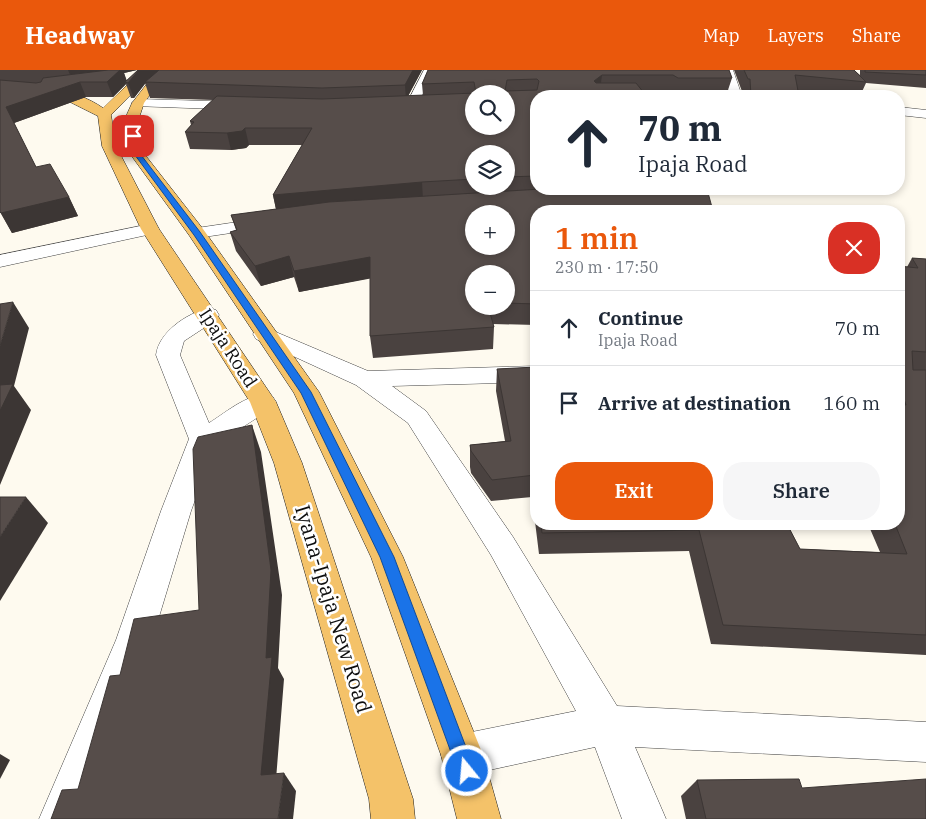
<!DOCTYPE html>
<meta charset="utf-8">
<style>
body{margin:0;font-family:"IBM Plex Serif",serif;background:#f6f6f7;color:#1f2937;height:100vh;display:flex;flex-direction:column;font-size:19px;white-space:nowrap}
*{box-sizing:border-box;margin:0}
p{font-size:16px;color:#747a83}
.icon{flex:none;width:28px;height:28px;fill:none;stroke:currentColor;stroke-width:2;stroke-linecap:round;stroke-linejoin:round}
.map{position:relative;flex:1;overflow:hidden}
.panel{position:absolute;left:530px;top:135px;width:375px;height:325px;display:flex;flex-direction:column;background:#fff;border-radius:20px;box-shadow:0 2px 8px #0003}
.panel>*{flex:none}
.banner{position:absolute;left:530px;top:20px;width:375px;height:105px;border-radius:20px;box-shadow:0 2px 8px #0003;background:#fff;color:#1f2937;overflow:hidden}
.controls{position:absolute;left:465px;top:15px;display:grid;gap:10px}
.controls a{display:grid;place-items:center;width:50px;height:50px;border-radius:50%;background:#fff;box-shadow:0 2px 8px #0003;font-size:25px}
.pin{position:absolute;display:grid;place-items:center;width:42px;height:42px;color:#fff;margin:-21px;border-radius:10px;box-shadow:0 2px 8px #0006}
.me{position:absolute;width:55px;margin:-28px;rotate:343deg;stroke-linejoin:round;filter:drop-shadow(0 0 4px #0008)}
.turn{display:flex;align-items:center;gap:18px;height:105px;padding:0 25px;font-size:22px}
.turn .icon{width:65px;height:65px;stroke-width:2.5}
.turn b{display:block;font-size:35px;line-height:42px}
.round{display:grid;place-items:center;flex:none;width:52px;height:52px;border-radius:20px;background:#f6f6f7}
.headline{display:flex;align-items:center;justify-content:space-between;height:85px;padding:0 25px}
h1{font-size:30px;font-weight:600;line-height:38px;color:#ea580c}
.cta{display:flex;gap:10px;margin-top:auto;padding:10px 25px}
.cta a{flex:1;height:58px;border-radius:20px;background:#ea580c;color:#fff;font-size:20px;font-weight:600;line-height:58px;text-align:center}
.cta a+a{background:#f6f6f7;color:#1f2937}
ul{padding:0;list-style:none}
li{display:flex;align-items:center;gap:15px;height:75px;padding:0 25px;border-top:1px solid #e0e1e3}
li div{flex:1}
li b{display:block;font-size:19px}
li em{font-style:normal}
header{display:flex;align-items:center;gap:30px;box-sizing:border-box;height:70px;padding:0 25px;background:#ea580c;color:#fff}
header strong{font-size:24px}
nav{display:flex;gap:28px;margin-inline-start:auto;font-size:18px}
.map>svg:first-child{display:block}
</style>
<header>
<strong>Headway</strong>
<nav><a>Map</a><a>Layers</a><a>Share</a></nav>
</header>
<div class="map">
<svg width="926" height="749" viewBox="0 0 926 749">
<rect width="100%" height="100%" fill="#fefaef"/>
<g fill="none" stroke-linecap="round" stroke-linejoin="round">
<!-- minor casing -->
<g stroke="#414141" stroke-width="1">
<g id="minor">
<polygon points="424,0 434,0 416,38 408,38 406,35"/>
<polygon points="723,0 733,0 742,26 730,26"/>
<polygon points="600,22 670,22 676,26 594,26"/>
<polygon points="138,29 244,32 250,36 244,40 134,36 132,33"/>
<polygon points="899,37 926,40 926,48 899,45"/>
<polygon points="272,147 278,148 281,152 278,156 197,168 191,167 188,163 191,159 197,158"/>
<polygon points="150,154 156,155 159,159 156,163 0,197 0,185"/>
<path d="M 208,238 L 216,240 L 219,245 L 216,250 L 184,271 L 180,285 L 209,353 C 227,342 251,320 272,326 L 276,332 L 272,338 L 215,375 L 191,441 L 152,570 L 83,749 L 39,749 L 116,570 L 161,441 L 189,369 L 156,285 C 159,262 186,244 208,238 Z"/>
<polygon points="264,257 368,301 536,296 536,312 392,316 426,341 513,467 617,636 926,652 926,692 635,677 666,749 622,749 595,677 462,706 447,700 441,685 447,670 462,664 576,641 491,485 408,353 356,315 256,269 253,264 256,259"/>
</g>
</g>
<!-- major casing -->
<g stroke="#1f1f1f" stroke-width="1">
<g id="major">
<polygon points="164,0 176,0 154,19 144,33 138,51 142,81 203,159 319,322 403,487 483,685 501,749 457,749 441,685 371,487 294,323 189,165 128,81 124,51 132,33 146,15"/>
<path d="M 142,1 L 150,1 L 152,3 L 111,45 L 116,76 L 159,159 L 276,332 L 302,393 L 413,729 L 415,749 L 371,749 L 369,729 L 274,393 L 250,332 L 141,159 L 102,76 L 98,46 L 64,29 L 0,22 L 0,14 C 35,16 73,17 103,38 Z"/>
</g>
</g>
<!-- minor -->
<use href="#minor" fill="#fff" fill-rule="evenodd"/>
<!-- major -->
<use href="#major" fill="#f4c269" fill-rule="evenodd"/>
</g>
<!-- wall -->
<g fill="#4a4240" fill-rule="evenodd">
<path d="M 0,0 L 137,0 L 124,3 L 127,11 L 138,0 L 422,0 L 408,26 L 423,25 L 422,14 L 428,0 L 729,0 L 732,8 L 727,23 L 675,23 L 670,20 L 642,20 L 644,23 L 643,26 L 536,26 L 536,255 L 493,254 L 494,257 L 493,279 L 373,288 L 370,266 L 370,208 L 299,222 L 294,207 L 261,216 L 236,181 L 230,162 L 236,160 L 231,145 L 276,139 L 273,125 L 302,75 L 249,75 L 246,78 L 231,80 L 190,79 L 185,62 L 191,55 L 190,51 L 213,30 L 150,28 L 145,13 L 134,28 L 131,28 L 126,14 L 113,27 L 86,27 L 14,53 L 36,97 L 69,127 L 78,146 L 12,163 L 0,142 ZM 474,84 L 506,84 L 506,116 L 474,116 ZM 506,204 L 506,236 L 474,236 Z"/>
<polygon points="734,0 854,0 860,5 860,0 926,0 926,18 866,13 860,26 798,21 799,26 746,26 745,24 743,24"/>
<polygon points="912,188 926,189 926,585 711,574 689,481 539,484 532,427 491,431 471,403 470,397 470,375 505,371 496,321 497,299 536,297 536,454 787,454 800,479 880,482 868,454 899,454 899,315 907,197"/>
<polygon points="697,710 802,718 926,749 686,749 681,726"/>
</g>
<!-- shaded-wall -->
<g fill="#3c3634">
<polygon points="68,0 137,0 124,3 127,13 125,12 126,14 113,27 107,12 73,12"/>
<polygon points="139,0 161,0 145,14 134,28 128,13"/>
<polygon points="413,0 422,0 406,30 405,15"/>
<polygon points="602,5 600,20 594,11"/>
<polygon points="80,12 86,27 14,53 6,37"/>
<polygon points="245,58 249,75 246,78 231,80 227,63"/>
<polygon points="422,112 423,130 277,144 273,125"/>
<polygon points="69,127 78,146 12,163 1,143"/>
<polygon points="289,186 294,207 261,216 255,196"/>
<polygon points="370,187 373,208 299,222 294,201"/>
<polygon points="13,232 29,258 14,316 31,340 0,415 0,276"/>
<polygon points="252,355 261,382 282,525 278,598 284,609 275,722 261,705"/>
<polygon points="26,427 48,453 0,531 0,467"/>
<polygon points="0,684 10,690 0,709"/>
<polygon points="284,703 296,721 293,749 278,749"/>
</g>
<!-- building -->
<g fill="#564d4a" stroke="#3c3634" fill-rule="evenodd">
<polygon points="108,0 120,0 107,12 80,12 6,37 36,97 50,94 69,127 1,143 0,142 0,10 36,13 41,12 43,8"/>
<polygon points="138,0 139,0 128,13 125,12"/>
<polygon points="159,0 413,0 405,15 322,18 145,12"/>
<path d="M 428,0 L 729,0 L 732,8 L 678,8 L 673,5 L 602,5 L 594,11 L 596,13 L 636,13 L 644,23 L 617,23 L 619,26 L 536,26 L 536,106 L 506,107 L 506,84 L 474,84 L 474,109 L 422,112 L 273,125 L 312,58 L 245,58 L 242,61 L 227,63 L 185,62 L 194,52 L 190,51 L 217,26 L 322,29 L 476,23 L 474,12 L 422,14 ZM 537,9 L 539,11 L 537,20 L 505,21 L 507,10 ZM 474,24 L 506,24 L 506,56 L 474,56 Z"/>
<polygon points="744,0 854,0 866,12 795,5 799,26 751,26 750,9 748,9"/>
<polygon points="865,0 926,0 926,5 865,2"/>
<path d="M 541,119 L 707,119 L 713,141 L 536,141 L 536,234 L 506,233 L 506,204 L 474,204 L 474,236 L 488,236 L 494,257 L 370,266 L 370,187 L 294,201 L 289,186 L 255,196 L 230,162 L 237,160 L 231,145 L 329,132 ZM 474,144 L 506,144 L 506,176 L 474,176 Z"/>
<polygon points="912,188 926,189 926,282 912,281 913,300 926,300 926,565 723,555 699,460 542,463 541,454 787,454 800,479 907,484 895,454 899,454 899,334 906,335 899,315 899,196 918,198"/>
<polygon points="13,232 0,276 0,234"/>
<polygon points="536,297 536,414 535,405 492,410 471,381 470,375 511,371 497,299"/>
<polygon points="13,314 0,341 0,315"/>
<polygon points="252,355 271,500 266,588 272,587 261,705 284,703 278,749 51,749 62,720 78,719 110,606 120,605 134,549 199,540 193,379 198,367"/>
<polygon points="0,427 26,427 0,467"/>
<polygon points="799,709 802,718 926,709 926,749 706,749 697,710"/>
</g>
<!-- route -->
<polygon fill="#1a73e8" stroke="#114b97" points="131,65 136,66 138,81 200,162 311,322 394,487 475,701 473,707 467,710 460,707 380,487 301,323 194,165 132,81"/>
<g text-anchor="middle" stroke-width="5" stroke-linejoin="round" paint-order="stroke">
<!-- street labels -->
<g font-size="18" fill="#0e0e0e" stroke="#fff">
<text transform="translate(228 278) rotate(57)" y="6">Ipaja Road</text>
</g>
<!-- near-street labels -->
<g font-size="21" fill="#0e0e0e" stroke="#fff">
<text transform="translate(333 539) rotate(73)" y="7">Iyana-Ipaja New Road</text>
</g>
</g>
</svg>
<div class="controls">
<a><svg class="icon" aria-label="search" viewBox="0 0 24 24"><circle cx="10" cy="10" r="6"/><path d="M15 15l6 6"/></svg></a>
<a><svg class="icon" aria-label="layers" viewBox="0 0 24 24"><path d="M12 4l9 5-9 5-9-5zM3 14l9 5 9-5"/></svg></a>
<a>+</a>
<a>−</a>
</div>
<div class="pin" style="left:133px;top:66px;background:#d93025"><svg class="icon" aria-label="arrive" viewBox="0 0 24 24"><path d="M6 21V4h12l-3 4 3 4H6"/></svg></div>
<svg class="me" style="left:467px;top:701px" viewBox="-20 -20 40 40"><circle r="17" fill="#1a73e8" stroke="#fff" stroke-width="3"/><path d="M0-11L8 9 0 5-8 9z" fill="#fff"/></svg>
<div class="banner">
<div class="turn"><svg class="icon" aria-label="ahead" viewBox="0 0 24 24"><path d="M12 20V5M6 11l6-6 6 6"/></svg><div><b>70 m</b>Ipaja Road</div></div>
</div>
<section class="panel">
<div class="headline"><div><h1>1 min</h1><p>230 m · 17:50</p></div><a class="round" style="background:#d93025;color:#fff"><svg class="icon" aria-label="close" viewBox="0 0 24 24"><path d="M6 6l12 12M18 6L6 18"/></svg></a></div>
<ul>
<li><svg class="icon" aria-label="ahead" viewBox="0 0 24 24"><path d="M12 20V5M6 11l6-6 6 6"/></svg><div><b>Continue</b><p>Ipaja Road</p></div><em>70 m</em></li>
<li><svg class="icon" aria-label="arrive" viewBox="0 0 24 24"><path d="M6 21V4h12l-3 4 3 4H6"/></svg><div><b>Arrive at destination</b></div><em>160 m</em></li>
</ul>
<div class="cta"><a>Exit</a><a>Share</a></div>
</section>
</div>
